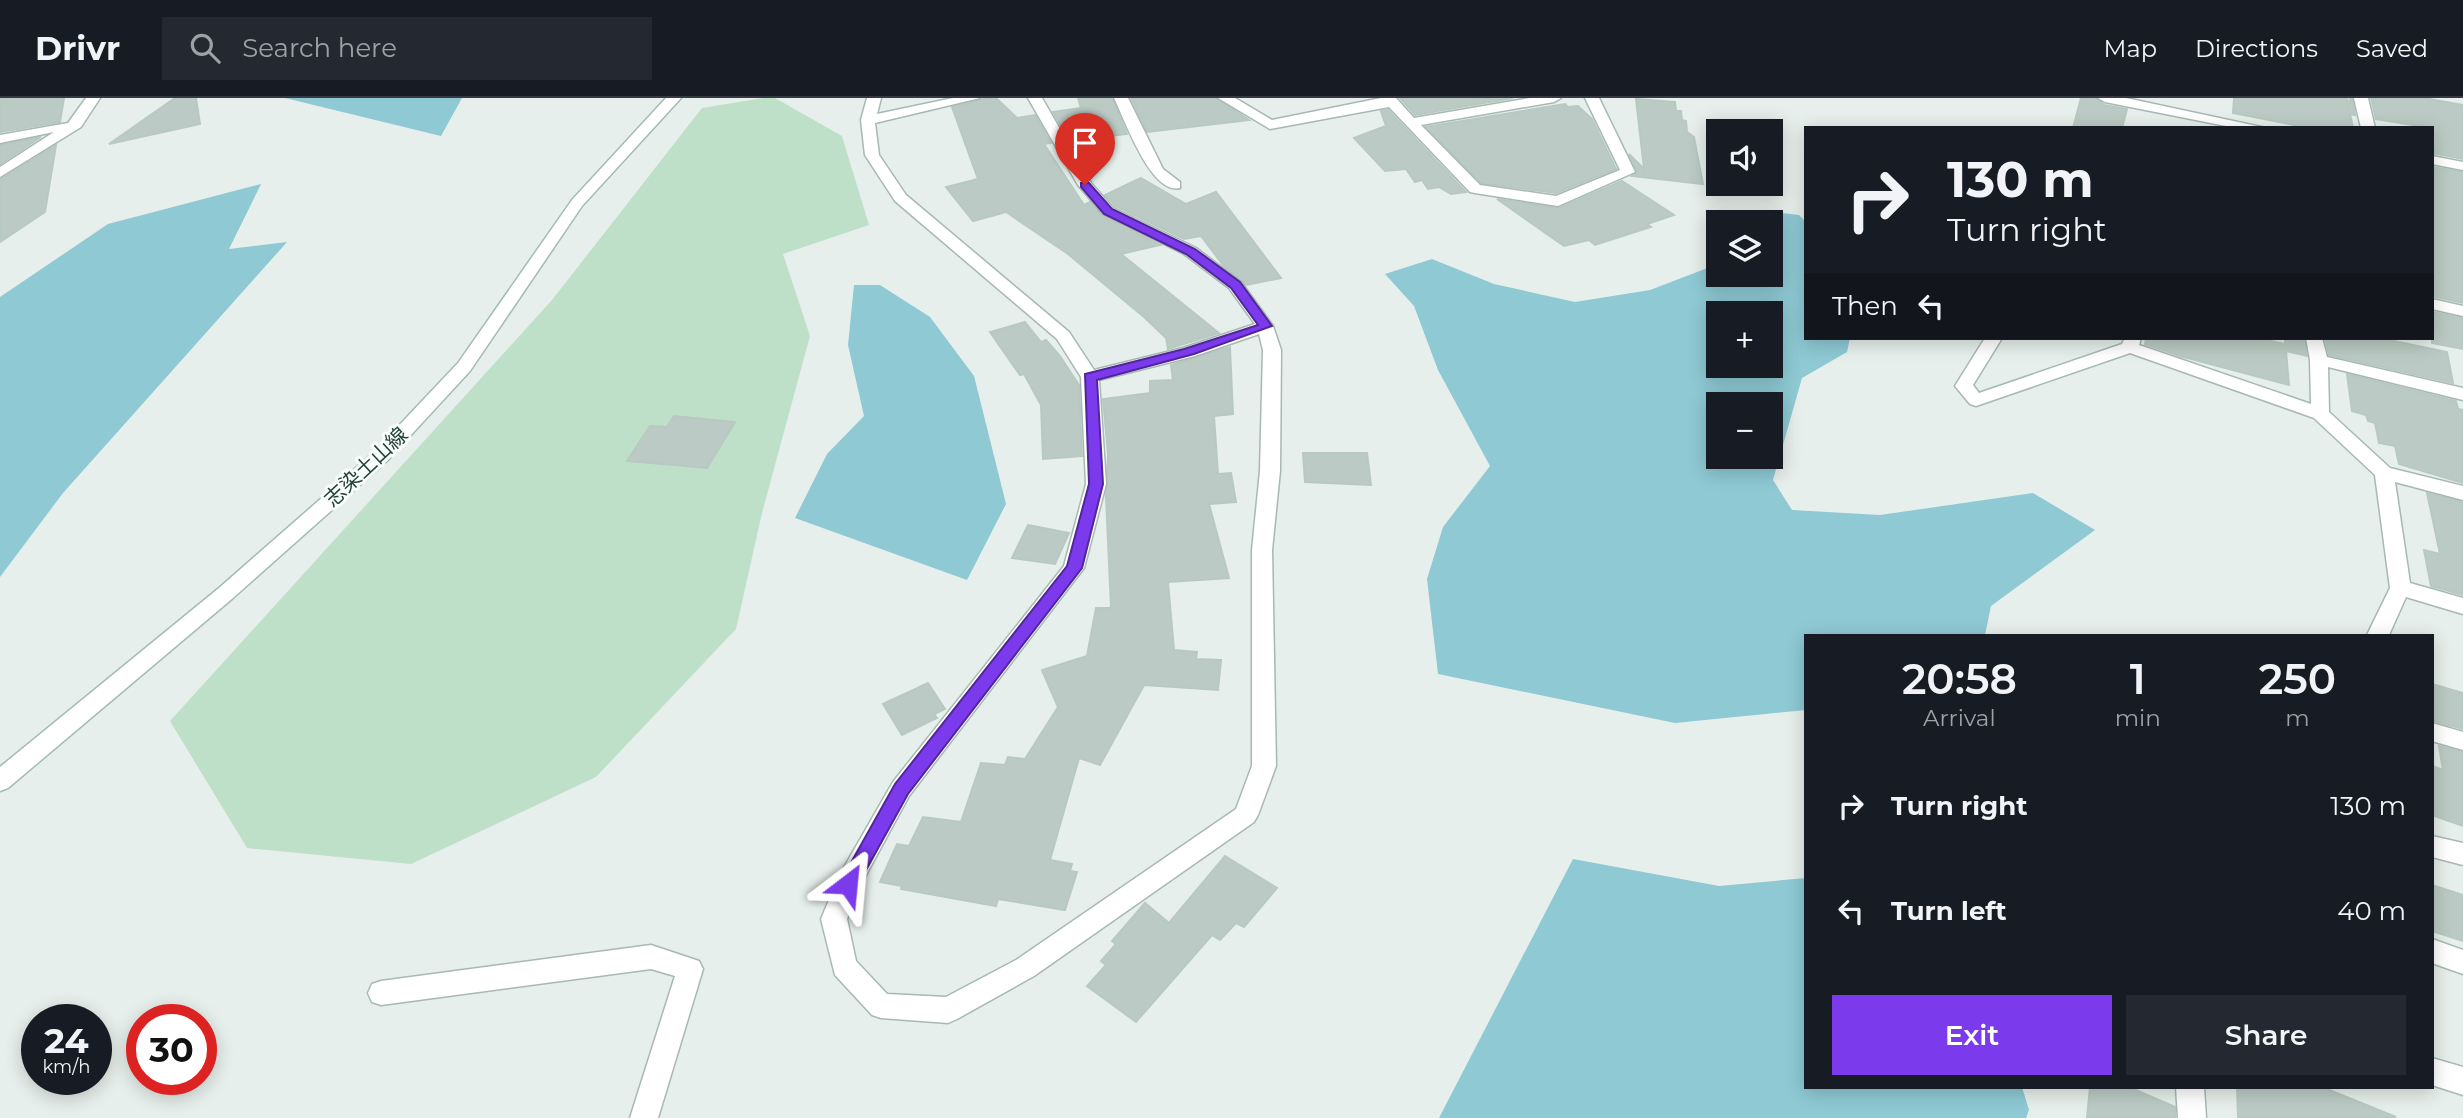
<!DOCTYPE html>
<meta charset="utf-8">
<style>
body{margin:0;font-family:Montserrat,"Noto Sans JP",sans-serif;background:#242831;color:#f1f3f6;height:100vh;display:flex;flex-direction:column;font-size:26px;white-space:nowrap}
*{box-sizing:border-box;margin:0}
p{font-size:23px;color:#9ea1a6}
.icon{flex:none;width:38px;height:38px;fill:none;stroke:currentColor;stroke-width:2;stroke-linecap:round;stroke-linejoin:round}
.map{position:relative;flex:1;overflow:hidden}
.drawer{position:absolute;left:1804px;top:536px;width:630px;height:455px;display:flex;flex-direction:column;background:#171b24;border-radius:0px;box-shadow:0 4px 18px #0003}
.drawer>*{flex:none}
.hud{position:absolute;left:1804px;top:28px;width:630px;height:214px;border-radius:0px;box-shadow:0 4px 18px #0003;background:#171b24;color:#f1f3f6;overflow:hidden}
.controls{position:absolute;left:1706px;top:21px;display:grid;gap:14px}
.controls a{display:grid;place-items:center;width:77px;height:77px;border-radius:0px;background:#171b24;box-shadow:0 4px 18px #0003;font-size:35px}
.speed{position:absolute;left:21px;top:906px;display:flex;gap:14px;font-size:35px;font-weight:700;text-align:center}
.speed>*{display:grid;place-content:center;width:91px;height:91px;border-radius:50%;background:#171b24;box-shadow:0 4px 18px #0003;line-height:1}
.speed small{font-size:18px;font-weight:400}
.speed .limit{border:10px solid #d22;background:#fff;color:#111}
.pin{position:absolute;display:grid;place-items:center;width:60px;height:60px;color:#fff;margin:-72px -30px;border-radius:50% 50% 50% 0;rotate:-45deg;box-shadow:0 0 7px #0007}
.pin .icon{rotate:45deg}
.me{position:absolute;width:77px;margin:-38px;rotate:29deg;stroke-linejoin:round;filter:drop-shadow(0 0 5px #0008)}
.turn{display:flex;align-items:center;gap:24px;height:147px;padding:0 28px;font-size:32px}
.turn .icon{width:91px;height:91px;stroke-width:2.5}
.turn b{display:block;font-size:49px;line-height:60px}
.then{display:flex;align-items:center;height:66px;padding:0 28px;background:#0003;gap:14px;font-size:26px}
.eta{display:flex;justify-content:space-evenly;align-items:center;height:119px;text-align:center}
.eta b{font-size:42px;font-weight:600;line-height:49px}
.primary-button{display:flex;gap:14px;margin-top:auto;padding:14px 28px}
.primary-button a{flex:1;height:80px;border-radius:0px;background:#7c3aed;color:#fff;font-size:28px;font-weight:600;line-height:80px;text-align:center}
.primary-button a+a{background:#242831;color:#f1f3f6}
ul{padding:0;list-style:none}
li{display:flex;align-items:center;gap:21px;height:105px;padding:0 28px}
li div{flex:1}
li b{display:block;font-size:26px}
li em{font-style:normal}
header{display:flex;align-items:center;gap:42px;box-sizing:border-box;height:98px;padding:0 35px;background:#171b24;border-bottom:2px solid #363941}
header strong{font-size:33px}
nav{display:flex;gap:38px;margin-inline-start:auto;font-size:24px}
.search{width:490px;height:63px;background:#242831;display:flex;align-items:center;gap:18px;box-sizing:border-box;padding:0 24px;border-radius:0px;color:#9ea1a6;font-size:26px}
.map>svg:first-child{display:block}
</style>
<header>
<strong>Drivr</strong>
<div class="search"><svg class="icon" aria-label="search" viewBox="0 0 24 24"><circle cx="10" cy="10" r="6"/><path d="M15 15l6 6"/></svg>Search here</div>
<nav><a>Map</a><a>Directions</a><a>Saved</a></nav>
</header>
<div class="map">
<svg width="2463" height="1020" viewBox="0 0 2463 1020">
<rect width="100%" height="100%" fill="#e6efeb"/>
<!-- green -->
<polygon fill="#bfe0c8" points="763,0 775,0 842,38 869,127 783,156 810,238 762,415 736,531 596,679 411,766 247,750 170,623 552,202 702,10"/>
<!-- water -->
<g fill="#8ec9d4" fill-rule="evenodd">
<polygon points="285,0 462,0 441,38"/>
<polygon points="261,86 229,151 287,144 63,395 0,479 0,199 108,126"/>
<path d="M 1766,113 L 1799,117 L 1806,124 L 1806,240 L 1850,240 L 1847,254 L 1802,280 L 1773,382 L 1792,412 L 1880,417 L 2033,395 L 2095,432 L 1991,508 L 1985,537 L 1806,537 L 1806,612 L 1675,625 L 1438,576 L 1427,481 L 1443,429 L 1490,368 L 1438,272 L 1414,208 L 1385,176 L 1432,161 L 1494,186 L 1575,204 L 1650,192 L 1718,166 L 1718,177 L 1771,177 L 1771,124 L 1757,124 ZM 1771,215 L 1771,268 L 1718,268 L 1718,215 ZM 1771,306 L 1771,359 L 1718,359 L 1718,306 Z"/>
<polygon points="854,187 880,187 930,219 974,278 1006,406 967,482 795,420 827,356 864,318 848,247"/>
<polygon points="1573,761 1719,788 1806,780 1806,989 2022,989 2029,1012 2026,1020 1439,1020"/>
</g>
<!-- building -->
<g fill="#bbcac4" stroke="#b8c9c2" stroke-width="2">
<polygon points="0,0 64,0 60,24 0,34"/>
<polygon points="175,0 196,0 200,26 109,46"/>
<polygon points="988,0 996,0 1017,20 1035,17 1051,45 1044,46 1084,107 1090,104 1102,118 1160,147 1121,156 1219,235 1168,251 1166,240 1144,219 1068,156 1006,114 973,123 946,89 978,81 952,9"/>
<polygon points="1078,0 1112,0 1127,36 1070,43 1053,14 1081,10"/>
<polygon points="1131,0 1216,0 1249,22 1147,34"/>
<polygon points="1400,0 1513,0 1415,17"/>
<polygon points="2081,0 2096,0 2104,7 2127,11 2122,30 2073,30"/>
<polygon points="2234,0 2347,0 2349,11 2350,0 2352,0 2355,17 2350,16 2353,30 2309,30 2233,15"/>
<polygon points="2371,0 2424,0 2463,7 2463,61 2432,55 2432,30 2376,21"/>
<polygon points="1636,1 1675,4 1676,13 1681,13 1682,22 1686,23 1687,34 1694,39 1703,86 1632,78 1637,73 1629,56 1644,71"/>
<polygon points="1565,6 1568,9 1578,8 1592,21 1616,71 1556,95 1481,85 1426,29"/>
<polygon points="1388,12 1466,94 1451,96 1439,89 1428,91 1422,82 1415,84 1406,71 1385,73 1354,40 1386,28 1381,13"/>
<polygon points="41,39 0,66 0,47"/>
<polygon points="56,47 45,114 0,144 0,82"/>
<polygon points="2432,69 2463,74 2463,205 2432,198"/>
<polygon points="1141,80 1186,106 1216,94 1281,180 1246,187 1223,167 1201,138 1184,141 1115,108 1105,97"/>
<polygon points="1622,83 1674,117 1647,126 1651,129 1595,147 1589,142 1564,148 1497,101 1559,110"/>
<polygon points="2432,214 2463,220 2463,251 2432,245"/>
<polygon points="1025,224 1041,244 1046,242 1060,258 1079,287 1082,358 1043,361 1041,307 1024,276 1020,277 990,234"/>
<polygon points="2146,240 2256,240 2285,246 2285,240 2304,240 2307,258 2286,253 2289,287 2180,258 2145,246"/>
<polygon points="2325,240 2380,240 2447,254 2453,285 2329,257"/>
<polygon points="1230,249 1233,316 1214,318 1218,376 1231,375 1236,404 1209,406 1229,480 1168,484 1174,552 1197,554 1196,561 1221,562 1218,592 1144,587 1100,667 1079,660 1050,762 1072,766 1070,773 1077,774 1065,812 998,801 996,808 901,791 902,788 880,784 897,746 909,748 923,719 961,724 981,665 1005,667 1008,659 1025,661 1058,609 1042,572 1087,558 1096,510 1111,510 1106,398 1108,356 1103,301 1150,295 1150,283 1173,282 1171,267"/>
<polygon points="2347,276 2456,303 2458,311 2463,312 2463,385 2399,366 2395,348 2379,345 2375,325 2368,323 2366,317 2352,313"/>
<polygon points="674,318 735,324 707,370 627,363 650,328 667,329"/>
<polygon points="1303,355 1367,355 1371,387 1305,384"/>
<polygon points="2427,395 2463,404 2463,497 2431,488 2424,452 2440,456"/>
<polygon points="1028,427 1069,435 1055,466 1012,460"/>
<polygon points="928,585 945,611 934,616 937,620 902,637 883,606"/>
<polygon points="2432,586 2463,595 2463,631 2434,623"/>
<polygon points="2439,648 2463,654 2463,728 2432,717 2432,668 2443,672"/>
<polygon points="1225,758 1277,790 1244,829 1236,825 1220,842 1212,837 1136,924 1087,888 1106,867 1101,863 1116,846 1112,843 1145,805 1169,825"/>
<polygon points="2432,787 2463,797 2463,843 2432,833"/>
<polygon points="2090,989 2129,989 2175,1009 2175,1020 2087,1020"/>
<polygon points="2237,989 2322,989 2396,1019 2238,1020"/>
</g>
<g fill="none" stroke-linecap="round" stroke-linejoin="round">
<!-- minor casing -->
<g stroke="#a8b8b2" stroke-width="3">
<g id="minor">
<polygon points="86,0 100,0 81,29 0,79 0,69 54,34 0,45 0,37 68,25"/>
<path d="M 867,0 L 881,0 L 877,16 L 953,0 L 980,0 L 875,25 L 879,57 L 906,97 L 1069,234 L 1094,272 L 1183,250 L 1255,226 L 1229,190 L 1184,156 L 1103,116 L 1078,87 L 1028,0 L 1042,0 L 1091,85 L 1113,110 L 1196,150 L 1241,184 L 1273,228 L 1281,252 L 1280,373 L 1272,452 L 1276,668 L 1258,717 L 1254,724 L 1034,878 L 957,921 L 948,925 L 881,920 L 872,917 L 835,877 L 821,821 L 839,778 L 893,684 L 1064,468 L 1086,386 L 1081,279 L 1057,241 L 895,103 L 865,57 L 861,22 ZM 1259,236 L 1263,252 L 1260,373 L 1252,452 L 1252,668 L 1236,711 L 1016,862 L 946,899 L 887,896 L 856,863 L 847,821 L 859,790 L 909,698 L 1084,470 L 1106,386 L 1099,282 L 1195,258 Z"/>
<path d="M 1114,0 L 1128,0 L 1163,71 L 1180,84 L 1180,90 C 1151,97 1125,22 1114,0 Z"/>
<polygon points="1218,0 1235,0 1272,22 1381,0 1396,0 1414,20 1530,0 1561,0 1554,4 1421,27 1480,87 1556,98 1620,72 1585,0 1599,0 1635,74 1558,108 1475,95 1470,94 1389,9 1270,31"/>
<polygon points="2098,0 2126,0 2266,30 2236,30 2105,4"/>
<polygon points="2354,0 2368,0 2375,30 2361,30"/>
<polygon points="2432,58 2463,64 2463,72 2432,66"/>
<polygon points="2432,201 2463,208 2463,218 2432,211"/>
<polygon points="1985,240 2002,240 1973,287 1979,295 2122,246 2125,240 2141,240 2139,247 2311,306 2310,262 2306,240 2322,240 2327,259 2463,290 2463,302 2328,269 2329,314 2390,370 2463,388 2463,402 2395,384 2410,485 2463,500 2463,516 2406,499 2389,537 2367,537 2390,490 2375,377 2314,320 2130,255 1976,308 1970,306 1955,288"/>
<polygon points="2432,625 2463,634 2463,652 2432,643"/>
<polygon points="2432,738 2463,745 2463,767 2432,759"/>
<polygon points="2432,841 2463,852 2463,876 2432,865"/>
<polygon points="651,847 699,863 703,871 658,1020 630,1020 675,878 651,871 381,907 372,904 368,895 372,886 381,883"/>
<polygon points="2432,960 2463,969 2463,997 2432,987"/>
<polygon points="2176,989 2204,989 2206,1020 2178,1020"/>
</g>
</g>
<!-- secondary casing -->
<g stroke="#a4bbb3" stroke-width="3">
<polygon id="secondary" points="666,0 681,0 582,108 470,273 387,363 233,500 8,690 0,693 0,669 219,490 373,355 458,265 572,102"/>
</g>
<!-- minor -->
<use href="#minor" fill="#fff" fill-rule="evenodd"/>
<!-- secondary -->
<use href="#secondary" fill="#fff" fill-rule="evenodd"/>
</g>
<!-- route -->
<polygon fill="#7c3aed" stroke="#51269a" stroke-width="2" points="1081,85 1089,85 1112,111 1195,151 1240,184 1272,228 1194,256 1097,282 1103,386 1082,470 908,696 855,792 841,792 839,786 895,686 1067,468 1089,386 1085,276 1184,251 1258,227 1231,190 1186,156 1104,116 1081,89"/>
<g text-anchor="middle" stroke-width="6" stroke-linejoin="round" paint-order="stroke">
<!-- street labels -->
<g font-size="21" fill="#24423a" stroke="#f7fbf9">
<text transform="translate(366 369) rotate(-43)" y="7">志染土山線</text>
</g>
</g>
</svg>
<div class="controls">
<a><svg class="icon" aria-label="sound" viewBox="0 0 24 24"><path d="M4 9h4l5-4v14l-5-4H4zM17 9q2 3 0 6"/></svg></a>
<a><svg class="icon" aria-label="layers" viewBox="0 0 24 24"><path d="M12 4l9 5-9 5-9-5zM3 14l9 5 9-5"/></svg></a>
<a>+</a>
<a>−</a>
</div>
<div class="speed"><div>24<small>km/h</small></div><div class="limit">30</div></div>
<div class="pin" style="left:1085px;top:87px;background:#d93025"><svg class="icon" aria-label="arrive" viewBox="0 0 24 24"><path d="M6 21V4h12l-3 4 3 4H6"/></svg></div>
<svg class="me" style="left:848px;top:786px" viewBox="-20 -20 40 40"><path d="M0-17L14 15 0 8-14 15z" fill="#7c3aed" stroke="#fff" stroke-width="4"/></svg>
<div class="hud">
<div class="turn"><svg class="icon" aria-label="right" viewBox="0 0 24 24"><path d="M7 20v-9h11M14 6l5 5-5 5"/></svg><div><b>130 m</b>Turn right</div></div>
<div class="then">Then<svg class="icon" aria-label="left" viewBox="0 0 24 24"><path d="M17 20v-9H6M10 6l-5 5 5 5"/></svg></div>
</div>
<section class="drawer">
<div class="eta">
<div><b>20:58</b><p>Arrival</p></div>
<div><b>1</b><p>min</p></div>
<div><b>250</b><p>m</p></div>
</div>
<ul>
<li><svg class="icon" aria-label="right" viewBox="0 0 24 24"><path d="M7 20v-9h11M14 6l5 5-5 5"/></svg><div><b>Turn right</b></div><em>130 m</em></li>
<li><svg class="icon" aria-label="left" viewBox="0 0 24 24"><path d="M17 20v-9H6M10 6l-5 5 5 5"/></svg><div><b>Turn left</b></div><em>40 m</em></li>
</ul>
<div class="primary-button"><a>Exit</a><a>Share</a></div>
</section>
</div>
